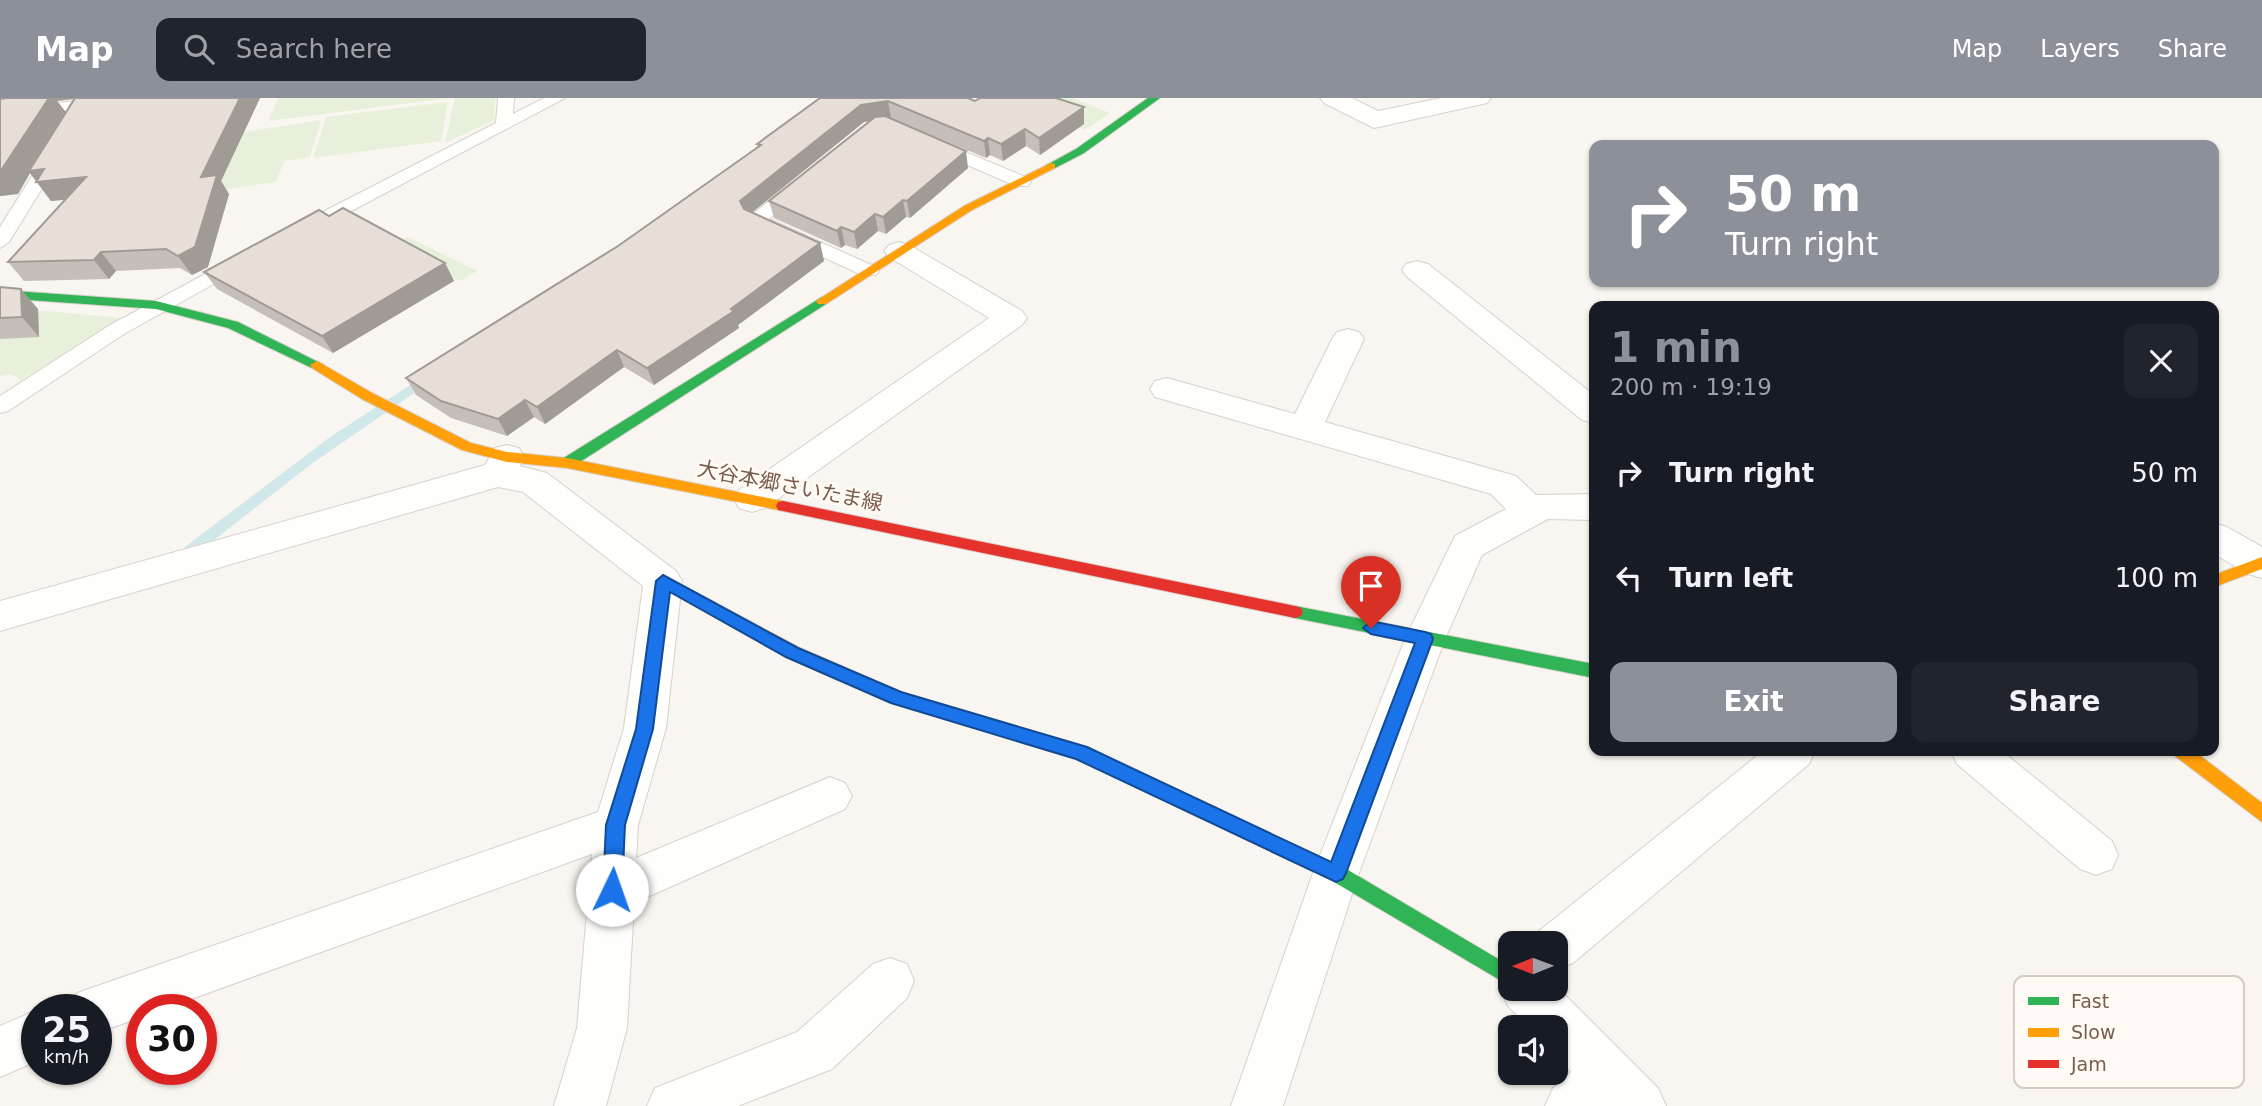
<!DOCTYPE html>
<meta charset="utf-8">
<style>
body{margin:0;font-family:"DejaVu Sans","Noto Sans JP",sans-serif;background:#20242c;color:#f1f3f6;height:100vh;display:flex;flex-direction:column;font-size:26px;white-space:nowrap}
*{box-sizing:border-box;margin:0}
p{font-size:23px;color:#9ea1a6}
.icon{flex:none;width:38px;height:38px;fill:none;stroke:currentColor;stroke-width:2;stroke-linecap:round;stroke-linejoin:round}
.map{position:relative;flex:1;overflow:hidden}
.details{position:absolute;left:1589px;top:203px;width:630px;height:455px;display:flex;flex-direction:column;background:#171b24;border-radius:14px;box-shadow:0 2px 5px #0004}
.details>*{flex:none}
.guide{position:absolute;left:1589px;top:42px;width:630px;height:147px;border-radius:14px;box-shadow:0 2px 5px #0004;background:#8c9099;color:#fff;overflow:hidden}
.needle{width:46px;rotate:269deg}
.buttons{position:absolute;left:1498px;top:833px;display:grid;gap:14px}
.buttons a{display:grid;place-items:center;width:70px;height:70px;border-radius:14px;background:#171b24;box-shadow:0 2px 5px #0004;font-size:35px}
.speed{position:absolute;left:21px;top:896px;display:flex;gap:14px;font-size:35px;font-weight:700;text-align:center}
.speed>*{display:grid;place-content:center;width:91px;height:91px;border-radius:50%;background:#171b24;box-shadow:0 2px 5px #0004;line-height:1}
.speed small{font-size:18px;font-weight:400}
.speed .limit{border:10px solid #d22;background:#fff;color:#111}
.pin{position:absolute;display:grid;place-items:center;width:60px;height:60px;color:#fff;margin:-72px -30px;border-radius:50% 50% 50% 0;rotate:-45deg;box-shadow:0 0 7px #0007}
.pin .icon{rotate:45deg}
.me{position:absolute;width:77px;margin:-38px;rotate:3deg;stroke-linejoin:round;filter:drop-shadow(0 0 5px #0008)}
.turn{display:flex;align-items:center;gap:24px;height:147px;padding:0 21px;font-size:32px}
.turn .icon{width:91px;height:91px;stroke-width:2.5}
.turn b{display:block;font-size:49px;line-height:60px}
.round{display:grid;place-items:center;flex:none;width:74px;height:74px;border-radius:14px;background:#20242c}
.overview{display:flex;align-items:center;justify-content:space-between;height:119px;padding:0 21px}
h1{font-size:42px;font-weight:800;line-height:52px;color:#8c9099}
.cta{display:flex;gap:14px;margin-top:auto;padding:14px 21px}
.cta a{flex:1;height:80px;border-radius:14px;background:#8c9099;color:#fff;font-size:28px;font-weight:800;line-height:80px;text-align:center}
.cta a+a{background:#20242c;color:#f1f3f6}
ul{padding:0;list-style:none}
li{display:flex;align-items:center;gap:21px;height:105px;padding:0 21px}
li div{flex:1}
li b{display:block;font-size:26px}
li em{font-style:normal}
header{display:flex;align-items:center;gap:42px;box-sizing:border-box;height:98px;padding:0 35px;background:#8c9099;color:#fff}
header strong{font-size:33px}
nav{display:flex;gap:38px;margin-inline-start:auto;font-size:24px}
.search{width:490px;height:63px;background:#20242c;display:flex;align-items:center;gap:18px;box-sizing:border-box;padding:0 24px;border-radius:14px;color:#9ea1a6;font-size:26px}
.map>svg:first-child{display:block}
</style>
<header>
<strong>Map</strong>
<div class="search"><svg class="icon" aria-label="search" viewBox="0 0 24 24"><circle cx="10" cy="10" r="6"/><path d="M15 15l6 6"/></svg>Search here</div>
<nav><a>Map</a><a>Layers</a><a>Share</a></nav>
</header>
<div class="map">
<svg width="2262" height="1008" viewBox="0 0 2262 1008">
<rect width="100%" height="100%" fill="#f9f5f0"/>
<!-- green -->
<g fill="#e7f0db">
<polygon points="279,0 450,0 268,23"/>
<polygon points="455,0 495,0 494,22 445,45"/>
<polygon points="1013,0 1072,0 1110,15 1085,32"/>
<polygon points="448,4 441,43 313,60 326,19"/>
<polygon points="321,22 310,59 284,63 276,84 191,96 226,37"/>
<polygon points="408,139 477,173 460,183 399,153 396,145"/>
<polygon points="12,210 123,220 21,282 11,276 0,278 0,227"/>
</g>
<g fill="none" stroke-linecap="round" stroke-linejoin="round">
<!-- stream -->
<polygon fill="#d0e8ea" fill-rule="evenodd" points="426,277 430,278 430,284 310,367 195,457 185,457 183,453 185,449 330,339"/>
<!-- lane casing -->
<g stroke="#d7d1cb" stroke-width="2">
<g id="lane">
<polygon points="106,0 161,0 153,5 0,21 0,11"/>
<polygon points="498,0 514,0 513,16 544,0 565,0 321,129 315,131 306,125 309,121 496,25"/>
<polygon points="936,42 1028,80 1031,84 1028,88 1016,88 930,51 927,47"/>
<polygon points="53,53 62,58 9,144 0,150 0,129 47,54"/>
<polygon points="796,86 802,87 805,91 802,95 769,121 876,169 879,173 876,177 862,177 750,126 747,122 750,118 790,87"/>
<polygon points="239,158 249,164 246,168 124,236 8,313 0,315 0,298 110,227"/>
</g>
</g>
<!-- street casing -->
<g stroke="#d7d1cb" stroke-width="2">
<g id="street">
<polygon points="1320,0 1352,0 1378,13 1441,0 1491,0 1487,5 1374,30 1324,5"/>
<polygon points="899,144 909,147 1022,213 1027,220 1022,227 765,410 752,414 739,410 734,401 739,392 989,220 889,159 884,153 889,147"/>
<polygon points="1417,163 1428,166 1594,297 1594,325 1582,322 1406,178 1402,172 1406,166"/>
<polygon points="1348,231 1359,234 1364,241 1325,324 1516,378 1536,397 1594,396 1594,422 1548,421 1482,457 1445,541 1359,775 1283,1008 1231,1008 1313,775 1405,541 1455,438 1506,411 1491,396 1155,299 1150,291 1155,283 1167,280 1295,316 1332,241 1337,234"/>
<polygon points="507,347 519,350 524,359 520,368 547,375 676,473 682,483 666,630 638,727 636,760 830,679 845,685 852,698 845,711 634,805 627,930 606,1008 554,1008 577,930 592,756 161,912 142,912 142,919 96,935 96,912 70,912 77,895 598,714 624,630 643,488 523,394 498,389 0,533 0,503 485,367 495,350"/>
<polygon points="2214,425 2227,429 2262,449 2262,480 2248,476 2214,456"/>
<polygon points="1763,653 1815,653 1809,666 1573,865 1556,871 1556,845 1534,845 1539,833"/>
<polygon points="1951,653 2002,653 2112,743 2118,757 2112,771 2096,777 2080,771 1957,666"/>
<polygon points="890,860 907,866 914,883 907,900 832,971 738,1008 647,1008 655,990 797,934 873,866"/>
<polygon points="1510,873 1510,891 1556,891 1556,888 1658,990 1666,1008 1545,1008 1553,990 1571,974 1556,957 1556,929 1529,929 1508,908 1501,891"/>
<polygon points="37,912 37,963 0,979 0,928"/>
</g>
</g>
<!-- fast casing -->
<g stroke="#d9d2cb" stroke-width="2">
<g id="fast">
<polygon points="1148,0 1160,0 1084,55 1055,70 1045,68 1076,51"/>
<polygon points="0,192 156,203 238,224 324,267 322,270 312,270 228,230 156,211 0,200"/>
<polygon points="822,199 826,200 826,206 572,369 562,369 560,365 562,361"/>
<polygon points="1295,508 1594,566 1594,580 1295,520 1289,518 1287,514 1289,510"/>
<polygon points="1266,734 1343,769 1510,868 1510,888 1329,781 1260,748 1257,742 1260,736"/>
</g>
</g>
<!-- slow casing -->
<g stroke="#d9d2cb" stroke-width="2">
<g id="slow">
<polygon points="1051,65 1055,66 1055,70 972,112 826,206 818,206 816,203 964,108"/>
<polygon points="317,263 372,295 471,345 507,354 567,360 783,403 790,408 783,413 567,370 507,364 462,352 362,301 312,270 310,267"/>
<polygon points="2262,459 2262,471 2214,489 2214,477"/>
<polygon points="663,477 798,549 901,594 1012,627 1018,629 1021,634 1018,639 1012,641 891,605 786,559 658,487 655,483"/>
<polygon points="2172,653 2194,653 2262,705 2262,724 2175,658"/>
</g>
</g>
<!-- jam casing -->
<g stroke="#d9d2cb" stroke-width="2">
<g id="jam">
<polygon points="783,403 1295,508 1301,510 1303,514 1301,518 1295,520 778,412 776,408 778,404"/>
<polygon points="1012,627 1087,649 1272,736 1275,742 1272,748 1266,750 1260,748 1077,660 1006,639 1003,634 1006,629"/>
</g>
</g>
<!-- lane -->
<use href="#lane" fill="#fefefd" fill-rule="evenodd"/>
<!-- street -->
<use href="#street" fill="#fefefd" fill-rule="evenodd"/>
<!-- fast -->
<use href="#fast" fill="#30b455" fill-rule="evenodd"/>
<!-- slow -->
<use href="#slow" fill="#ff9f0a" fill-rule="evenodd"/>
<!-- jam -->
<use href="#jam" fill="#e5322d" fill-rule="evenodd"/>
</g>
<!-- wall -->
<g fill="#c6bfb9" fill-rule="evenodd">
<path d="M 0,0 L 260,0 L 221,83 L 229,96 L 208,169 L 192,177 L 180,170 L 116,173 L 109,181 L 24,183 L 8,164 L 65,102 L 51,103 L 30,75 L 18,96 L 0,98 ZM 74,1 L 66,14 L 57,3 Z"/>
<polygon points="820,0 975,3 1084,26 1040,57 1026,48 1003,63 990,57 986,60 890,20 968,70 910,120 906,119 886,136 878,133 857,151 845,147 841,150 774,120 769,103 871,23 864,24 752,115 820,145 824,163 738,227 739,230 654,287 624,269 545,326 534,319 507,338 451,320 416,297 406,280 618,148 758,50 757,46"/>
<polygon points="329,118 445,165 454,183 333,255 217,191 204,174"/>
<polygon points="0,189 38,211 39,239 0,241"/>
</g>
<!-- shaded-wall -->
<g fill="#a19b96">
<polygon points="0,0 82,0 57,3 67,16 44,71 86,79 100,98 51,103 30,75 18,96 0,98"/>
<polygon points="240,0 260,0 221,83 229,96 208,169 192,177 178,158 201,79"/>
<polygon points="888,3 891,20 864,24 745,120 740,103 861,7"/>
<polygon points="1084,9 1084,26 1040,57 1039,40"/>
<polygon points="1025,31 1026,48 1003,63 1001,46"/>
<polygon points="988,40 990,57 986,60 984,43"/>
<polygon points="966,53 968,70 910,120 907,103"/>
<polygon points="903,102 906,119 886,136 883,119"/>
<polygon points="875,116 878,133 857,151 854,134"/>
<polygon points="841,129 845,147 841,150 837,133"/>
<polygon points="820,145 824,163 738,227 739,230 654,287 647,270"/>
<polygon points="101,154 116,173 109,181 94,162"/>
<polygon points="445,165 454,183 333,255 322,238"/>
<polygon points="21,191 38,211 39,239 22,219"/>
<polygon points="617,252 624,269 545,326 537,309"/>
<polygon points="525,302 534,319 507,338 498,321"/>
</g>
<!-- building -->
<g fill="#e6ded7" stroke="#a19b96" stroke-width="2">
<polygon points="7,0 49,0 0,74 0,1"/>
<polygon points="75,0 240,0 201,79 217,77 195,149 178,158 166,151 101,154 94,162 8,164 86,79 36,84 44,71 29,73"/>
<polygon points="820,0 968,0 975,3 980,0 1056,0 1084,9 1039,40 1025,31 1001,46 988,40 984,43 888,3 861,7 740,103 744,111 820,145 731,211 734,213 647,270 617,252 537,309 525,302 498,321 441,303 406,280 618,148 761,47 757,46"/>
<polygon points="885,18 966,53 907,103 903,102 883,119 875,116 854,134 841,129 837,133 769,103 875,19"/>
<polygon points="343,110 445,165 322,238 204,174 319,112 329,118"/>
<polygon points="0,189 21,191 22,219 0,220"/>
</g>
<!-- route -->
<polygon fill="#1a73e8" stroke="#114b97" stroke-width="2" points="663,477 798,550 901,594 1087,649 1331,764 1415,545 1371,536 1363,530 1371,523 1425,534 1431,536 1433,541 1346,775 1343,781 1336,784 1076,661 891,605 786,559 670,494 653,631 625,727 622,792 619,798 612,801 606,798 603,792 606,727 636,631 656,483"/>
<g text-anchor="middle" stroke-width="6" stroke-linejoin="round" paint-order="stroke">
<!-- street labels -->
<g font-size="21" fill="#7a5c4d" stroke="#fffaf3">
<text transform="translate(790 388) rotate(11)" y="7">大谷本郷さいたま線</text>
</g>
</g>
<!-- legend -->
<rect x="2014" y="878" width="230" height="112" rx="10" fill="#fffaf3" stroke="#d7cbc1" stroke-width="2"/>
<rect x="2028" y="899" width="31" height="8" fill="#30b455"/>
<rect x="2028" y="930" width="31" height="9" fill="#ff9f0a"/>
<rect x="2028" y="962" width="31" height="8" fill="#e5322d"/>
<g font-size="19" fill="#7a5c4d">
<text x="2071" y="910">Fast</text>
<text x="2071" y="941">Slow</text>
<text x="2071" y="973">Jam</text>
</g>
</svg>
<div class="buttons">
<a><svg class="needle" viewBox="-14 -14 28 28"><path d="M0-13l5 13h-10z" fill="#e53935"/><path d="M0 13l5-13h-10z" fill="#9ea1a6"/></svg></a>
<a><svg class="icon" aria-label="sound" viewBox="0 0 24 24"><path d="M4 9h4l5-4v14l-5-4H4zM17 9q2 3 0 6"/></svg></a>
</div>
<div class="speed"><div>25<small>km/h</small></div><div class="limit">30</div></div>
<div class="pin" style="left:1371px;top:530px;background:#d93025"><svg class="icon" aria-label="arrive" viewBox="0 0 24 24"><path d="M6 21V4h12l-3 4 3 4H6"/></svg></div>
<svg class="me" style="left:612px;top:792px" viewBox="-20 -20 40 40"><circle r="19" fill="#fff"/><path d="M0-13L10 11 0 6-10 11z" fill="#1a73e8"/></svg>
<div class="guide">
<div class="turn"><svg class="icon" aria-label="right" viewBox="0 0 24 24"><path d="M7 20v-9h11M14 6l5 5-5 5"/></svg><div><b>50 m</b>Turn right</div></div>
</div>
<section class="details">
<div class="overview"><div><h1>1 min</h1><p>200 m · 19:19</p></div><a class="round"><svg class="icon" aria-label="close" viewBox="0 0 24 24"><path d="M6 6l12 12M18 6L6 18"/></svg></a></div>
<ul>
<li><svg class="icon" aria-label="right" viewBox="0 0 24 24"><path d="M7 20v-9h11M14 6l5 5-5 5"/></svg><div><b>Turn right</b></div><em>50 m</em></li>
<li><svg class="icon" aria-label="left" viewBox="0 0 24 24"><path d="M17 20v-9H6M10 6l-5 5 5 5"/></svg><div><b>Turn left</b></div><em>100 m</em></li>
</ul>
<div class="cta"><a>Exit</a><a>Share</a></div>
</section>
</div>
